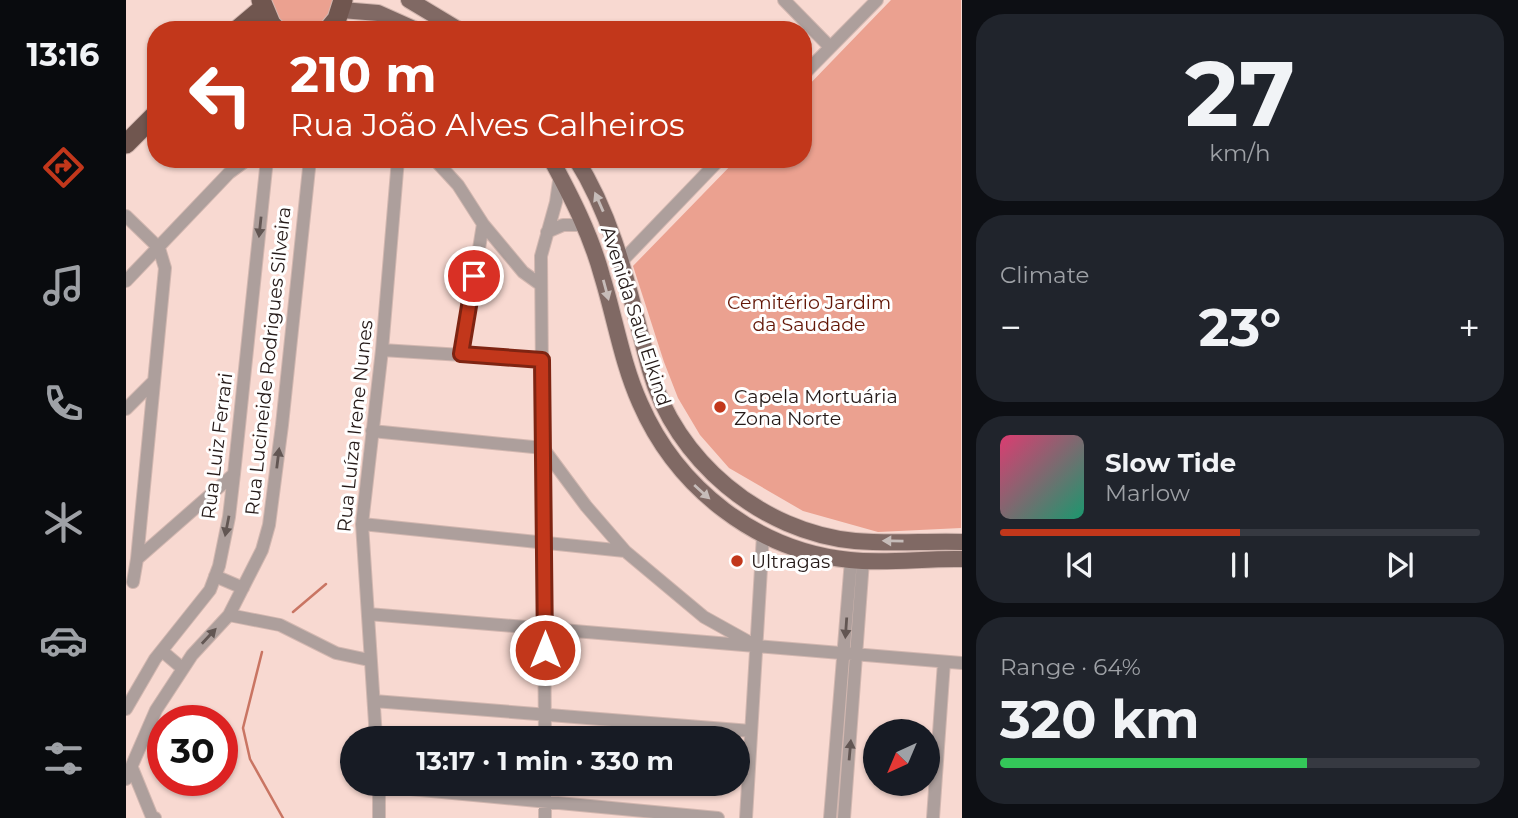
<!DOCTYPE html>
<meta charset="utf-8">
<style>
:root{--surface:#171b24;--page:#20242c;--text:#f1f3f6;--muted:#9ea1a6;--line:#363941;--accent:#c2371b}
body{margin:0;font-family:Montserrat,sans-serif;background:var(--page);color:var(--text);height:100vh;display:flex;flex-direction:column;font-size:26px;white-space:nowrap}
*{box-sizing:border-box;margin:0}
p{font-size:23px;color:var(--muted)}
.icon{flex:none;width:38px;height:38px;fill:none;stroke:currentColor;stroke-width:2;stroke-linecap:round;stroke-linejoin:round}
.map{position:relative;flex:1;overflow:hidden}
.details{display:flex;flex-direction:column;gap:14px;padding:14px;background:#0d0f14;width:556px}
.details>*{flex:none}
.guide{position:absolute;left:21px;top:21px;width:665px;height:147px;border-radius:28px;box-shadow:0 2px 5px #0004;background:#c2371b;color:#fff;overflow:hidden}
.needle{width:46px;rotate:224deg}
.fabs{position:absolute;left:737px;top:719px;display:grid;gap:14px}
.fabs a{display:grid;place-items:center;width:77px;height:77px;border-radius:50%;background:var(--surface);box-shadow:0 2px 5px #0004;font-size:35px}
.speed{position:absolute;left:21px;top:705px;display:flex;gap:14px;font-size:35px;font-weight:700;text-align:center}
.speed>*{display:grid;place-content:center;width:91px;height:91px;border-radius:50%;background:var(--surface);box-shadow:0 2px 5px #0004;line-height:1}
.speed .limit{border:10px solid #d22;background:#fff;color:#111}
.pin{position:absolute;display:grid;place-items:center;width:60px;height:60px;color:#fff;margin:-30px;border:4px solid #fff;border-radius:50%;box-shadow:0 2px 7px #0007}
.me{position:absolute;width:77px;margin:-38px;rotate:0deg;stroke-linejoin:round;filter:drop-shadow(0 0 5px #0008)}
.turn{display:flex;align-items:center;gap:24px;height:147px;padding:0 28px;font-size:32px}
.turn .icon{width:91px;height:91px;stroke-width:2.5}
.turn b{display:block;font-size:49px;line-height:60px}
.big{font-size:52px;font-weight:700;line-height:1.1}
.details .widget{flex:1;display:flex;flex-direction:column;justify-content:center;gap:10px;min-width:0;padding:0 24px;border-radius:28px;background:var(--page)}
.details .dial{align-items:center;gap:0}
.dial b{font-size:91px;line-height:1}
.song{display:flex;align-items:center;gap:21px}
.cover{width:84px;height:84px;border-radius:10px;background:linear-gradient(135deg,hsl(340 70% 55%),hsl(160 70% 35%))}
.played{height:7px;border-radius:4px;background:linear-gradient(90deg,var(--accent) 50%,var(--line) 50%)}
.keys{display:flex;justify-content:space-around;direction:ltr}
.heat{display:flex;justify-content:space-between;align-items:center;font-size:38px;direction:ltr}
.charge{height:10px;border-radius:5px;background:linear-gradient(90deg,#34c759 64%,var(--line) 0)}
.trip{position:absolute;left:214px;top:726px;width:410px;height:70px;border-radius:35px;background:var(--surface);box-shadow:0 2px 5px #0004;font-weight:700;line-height:70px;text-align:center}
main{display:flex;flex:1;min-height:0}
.tabs{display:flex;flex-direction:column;width:126px;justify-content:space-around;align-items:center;background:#090b0e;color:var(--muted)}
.tabs .icon{width:49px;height:49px}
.tabs .selected{color:var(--accent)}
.tabs b{font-size:32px;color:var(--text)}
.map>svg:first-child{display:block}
.green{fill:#eba190}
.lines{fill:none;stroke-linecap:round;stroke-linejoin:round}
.stream{stroke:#c97563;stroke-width:2.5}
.minor-casing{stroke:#d2b7b0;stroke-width:14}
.major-casing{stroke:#d2b7b0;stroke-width:18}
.highway-casing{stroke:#d2b7b0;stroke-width:21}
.minor{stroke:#ad9f9c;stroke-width:12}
.major{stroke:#806964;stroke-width:16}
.highway{stroke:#70564f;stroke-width:19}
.oneway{fill:#c6bcb9}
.oneway2{fill:#625653}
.route-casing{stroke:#7e2412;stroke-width:18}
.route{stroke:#c2371b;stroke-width:12}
.poi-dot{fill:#c2371b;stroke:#fff;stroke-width:2.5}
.labels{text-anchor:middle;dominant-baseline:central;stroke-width:6;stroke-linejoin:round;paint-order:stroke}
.park-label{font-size:19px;fill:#631707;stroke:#fff}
.street-label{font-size:19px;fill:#251a18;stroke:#fff}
.poi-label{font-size:19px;fill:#251a18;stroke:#fff;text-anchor:start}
</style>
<main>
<nav class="tabs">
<b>13:16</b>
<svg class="icon selected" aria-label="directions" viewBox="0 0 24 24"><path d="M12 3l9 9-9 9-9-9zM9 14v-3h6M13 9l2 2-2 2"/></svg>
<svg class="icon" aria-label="music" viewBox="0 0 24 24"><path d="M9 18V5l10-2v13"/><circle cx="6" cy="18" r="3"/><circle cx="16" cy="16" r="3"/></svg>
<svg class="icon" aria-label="phone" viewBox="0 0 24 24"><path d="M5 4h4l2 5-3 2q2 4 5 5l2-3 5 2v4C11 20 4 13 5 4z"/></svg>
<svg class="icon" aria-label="climate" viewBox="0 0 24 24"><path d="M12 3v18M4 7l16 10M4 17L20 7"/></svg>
<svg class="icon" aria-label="car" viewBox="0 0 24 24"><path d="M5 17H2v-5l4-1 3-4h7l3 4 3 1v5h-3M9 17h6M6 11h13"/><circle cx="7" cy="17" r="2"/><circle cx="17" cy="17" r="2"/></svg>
<svg class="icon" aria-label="filters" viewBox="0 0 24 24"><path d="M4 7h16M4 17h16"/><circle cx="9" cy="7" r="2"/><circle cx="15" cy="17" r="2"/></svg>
</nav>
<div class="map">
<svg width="836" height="818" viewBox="0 0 836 818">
<rect width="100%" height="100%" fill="#f8d9d1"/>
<path class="green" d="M141,0H211L195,28L191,30C156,30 156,33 141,0Z
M765,0H835V528L752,532L677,511L603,468L574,435L552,398L538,362L507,266L611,159H677V91Z"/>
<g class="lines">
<path class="stream" d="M167,612L200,584
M136,652L117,728L124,759L157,818"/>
<defs>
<path id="minor" d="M658,0L704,47
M677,75L751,0
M308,159L332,185L357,224L397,272L415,285
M0,216L33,248L39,268L11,559L7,582
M421,232L437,225H457
M496,261L594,159
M0,281L103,173L122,159
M256,350L416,360
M336,354L357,224
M0,409L28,381
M246,431L417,448L460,506L499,551L578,617L623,642
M236,524L499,551
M11,559L108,474
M89,576L117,588
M242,614L836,663
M103,615L154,625L210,653L243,660
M36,651L56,668
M248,701L625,731
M0,709L29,659L84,590L93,566L103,517L108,474L141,159
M250,738L236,524L256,350L272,159
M419,738L415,256L430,202L434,174
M6,768L26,817L29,818
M0,779L30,710L66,655L103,615L136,550L143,525L156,425L184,159
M253,784V818
M419,784V818
M253,786L592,818
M620,818L637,535
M704,818L725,560
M718,818L737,561
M807,818L818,662"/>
<path id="major" d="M283,0L333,30
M216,10L252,13L290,30
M425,159C445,196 465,235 476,276C489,318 496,363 514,403C551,488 631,551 724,560C761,564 799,558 836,559
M450,159C491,224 504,297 524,370C549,460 635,532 729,541C764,544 800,541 836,542"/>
<path id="highway" d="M135,0L145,24L151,30
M111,30L137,8
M202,30L211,19L217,0
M0,144L30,114"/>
</defs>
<use href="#minor" class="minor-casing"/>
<use href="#major" class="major-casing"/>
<use href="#highway" class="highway-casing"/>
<use href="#minor" class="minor"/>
<use href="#major" class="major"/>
<use href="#highway" class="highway"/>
</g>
<defs><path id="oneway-solid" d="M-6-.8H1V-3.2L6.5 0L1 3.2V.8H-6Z" transform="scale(1.75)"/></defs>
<g class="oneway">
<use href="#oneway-solid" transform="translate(473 202) rotate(-114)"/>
<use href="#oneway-solid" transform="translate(480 290) rotate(75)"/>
<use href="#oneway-solid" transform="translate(576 492) rotate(42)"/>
<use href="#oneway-solid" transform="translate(767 541) rotate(-179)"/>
</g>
<g class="oneway2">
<use href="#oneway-solid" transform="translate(134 227) rotate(96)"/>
<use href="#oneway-solid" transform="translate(152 458) rotate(-83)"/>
<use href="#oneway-solid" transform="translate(101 526) rotate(101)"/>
<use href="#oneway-solid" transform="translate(720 628) rotate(94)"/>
<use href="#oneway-solid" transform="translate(83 636) rotate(-47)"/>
<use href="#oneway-solid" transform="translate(724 750) rotate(-85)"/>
</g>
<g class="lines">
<defs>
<path id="route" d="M348,276L335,354L416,360L419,650"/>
</defs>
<use href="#route" class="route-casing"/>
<use href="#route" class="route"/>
</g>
<g class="poi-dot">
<circle cx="594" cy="407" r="7"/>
<circle cx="611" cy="561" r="7"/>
</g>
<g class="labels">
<g class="park-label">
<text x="683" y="302">Cemitério Jardim<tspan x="683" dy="22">da Saudade</tspan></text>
</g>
<g class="street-label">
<text transform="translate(510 316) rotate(72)">Avenida Saul Elkind</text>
<text transform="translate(142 361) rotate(-84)">Rua Lucineide Rodrigues Silveira</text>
<text transform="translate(229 426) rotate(-84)">Rua Luíza Irene Nunes</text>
<text transform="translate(91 446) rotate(-83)">Rua Luiz Ferrari</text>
</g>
<g class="poi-label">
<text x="608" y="396">Capela Mortuária<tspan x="608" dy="22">Zona Norte</tspan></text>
<text x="625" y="561">Ultragas</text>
</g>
</g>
</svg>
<div class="fabs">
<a><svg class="needle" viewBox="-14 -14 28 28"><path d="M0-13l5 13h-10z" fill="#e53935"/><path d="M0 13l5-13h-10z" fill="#9ea1a6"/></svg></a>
</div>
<div class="speed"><div class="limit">30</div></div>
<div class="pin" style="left:348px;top:276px;background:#d93025"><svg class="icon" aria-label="arrive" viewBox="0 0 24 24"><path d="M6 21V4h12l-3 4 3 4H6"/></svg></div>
<svg class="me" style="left:419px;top:650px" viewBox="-20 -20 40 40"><circle r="17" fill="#c2371b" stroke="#fff" stroke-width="3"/><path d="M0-11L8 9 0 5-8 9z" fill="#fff"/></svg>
<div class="trip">13:17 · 1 min · 330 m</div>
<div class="guide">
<div class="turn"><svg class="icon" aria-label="left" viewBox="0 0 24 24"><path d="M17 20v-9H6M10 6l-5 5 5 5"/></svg><div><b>210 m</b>Rua João Alves Calheiros</div></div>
</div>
</div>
<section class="details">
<div class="widget dial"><b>27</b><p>km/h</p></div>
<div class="widget"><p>Climate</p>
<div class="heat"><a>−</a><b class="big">23°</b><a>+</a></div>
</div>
<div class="widget">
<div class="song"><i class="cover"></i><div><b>Slow Tide</b><p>Marlow</p></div></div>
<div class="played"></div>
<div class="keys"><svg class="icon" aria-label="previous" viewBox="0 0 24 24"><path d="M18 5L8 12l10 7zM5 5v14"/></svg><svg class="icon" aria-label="pause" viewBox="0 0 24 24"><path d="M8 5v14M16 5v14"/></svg><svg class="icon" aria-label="next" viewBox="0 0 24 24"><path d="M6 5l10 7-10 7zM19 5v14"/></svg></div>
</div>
<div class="widget"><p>Range · 64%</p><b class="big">320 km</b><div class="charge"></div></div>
</section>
</main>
